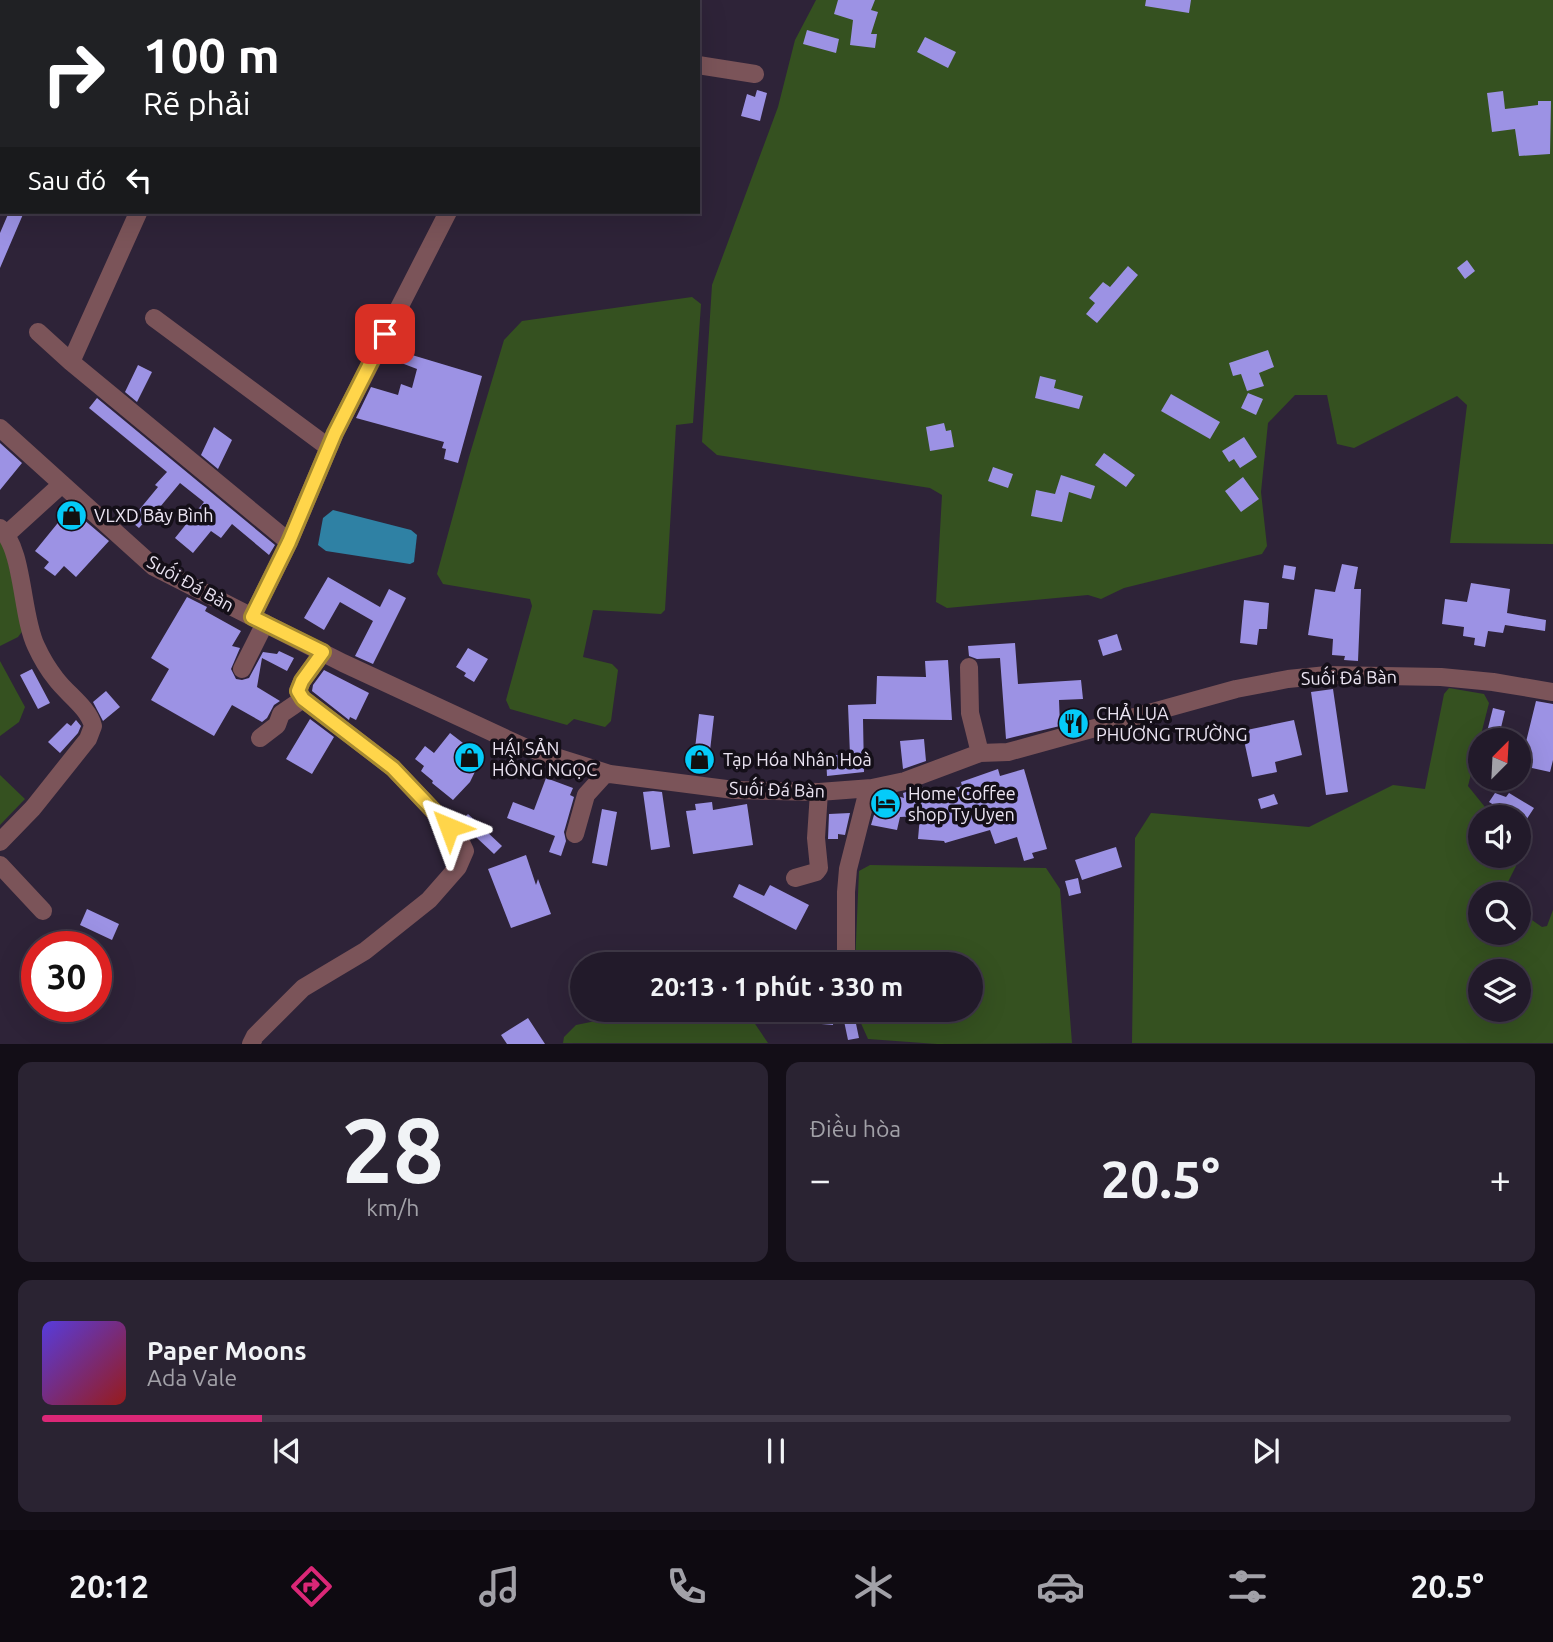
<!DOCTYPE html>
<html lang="vi">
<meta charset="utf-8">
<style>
:root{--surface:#221a2a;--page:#2a2332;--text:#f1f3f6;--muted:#a2a1a8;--line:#3f3847;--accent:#db2777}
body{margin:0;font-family:Ubuntu,sans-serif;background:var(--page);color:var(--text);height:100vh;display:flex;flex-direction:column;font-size:26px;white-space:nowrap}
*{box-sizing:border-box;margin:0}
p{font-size:23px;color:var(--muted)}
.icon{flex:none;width:38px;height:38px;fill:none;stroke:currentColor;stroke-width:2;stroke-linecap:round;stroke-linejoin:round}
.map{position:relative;height:1044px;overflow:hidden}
.sheet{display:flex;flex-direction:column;gap:18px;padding:18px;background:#130e17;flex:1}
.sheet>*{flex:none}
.top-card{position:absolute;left:0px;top:0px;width:700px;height:214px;box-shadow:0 7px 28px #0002,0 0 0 2px var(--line);background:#202124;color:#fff;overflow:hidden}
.needle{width:46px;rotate:24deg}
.controls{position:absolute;left:1468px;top:728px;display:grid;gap:14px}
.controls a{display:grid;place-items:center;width:63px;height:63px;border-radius:50%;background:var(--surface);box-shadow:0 7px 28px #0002,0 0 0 2px var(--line);font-size:35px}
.speed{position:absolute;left:21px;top:931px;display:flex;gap:14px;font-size:35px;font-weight:700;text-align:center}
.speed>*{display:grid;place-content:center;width:91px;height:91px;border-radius:50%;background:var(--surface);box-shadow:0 7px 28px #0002,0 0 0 2px var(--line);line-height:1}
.speed .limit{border:10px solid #d22;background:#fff;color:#111}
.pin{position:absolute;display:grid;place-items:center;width:60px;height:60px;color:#fff;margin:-30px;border-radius:14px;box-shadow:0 4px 10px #0006}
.me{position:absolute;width:77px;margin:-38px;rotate:316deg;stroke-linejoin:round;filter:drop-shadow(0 0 5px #0008)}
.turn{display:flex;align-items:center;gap:24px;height:147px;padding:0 28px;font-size:32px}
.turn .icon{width:91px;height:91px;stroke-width:2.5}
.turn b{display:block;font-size:49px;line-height:60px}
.then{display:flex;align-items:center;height:66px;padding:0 28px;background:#0003;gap:14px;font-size:26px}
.big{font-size:52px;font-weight:600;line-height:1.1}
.sheet .widget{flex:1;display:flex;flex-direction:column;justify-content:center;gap:10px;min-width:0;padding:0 24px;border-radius:14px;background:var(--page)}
.sheet .dial{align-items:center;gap:0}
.dial b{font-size:91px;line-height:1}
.song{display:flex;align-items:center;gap:21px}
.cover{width:84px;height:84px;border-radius:10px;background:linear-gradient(135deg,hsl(250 70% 55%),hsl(0 70% 35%))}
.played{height:7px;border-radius:4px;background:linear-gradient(90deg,var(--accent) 15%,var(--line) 15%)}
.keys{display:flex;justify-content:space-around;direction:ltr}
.heat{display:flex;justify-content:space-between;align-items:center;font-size:38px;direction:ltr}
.sheet .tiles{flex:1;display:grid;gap:18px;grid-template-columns:1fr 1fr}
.widget:last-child{grid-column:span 2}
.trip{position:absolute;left:570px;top:952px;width:413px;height:70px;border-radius:35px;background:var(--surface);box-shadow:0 7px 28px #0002,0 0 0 2px var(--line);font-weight:600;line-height:70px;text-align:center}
.menu{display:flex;height:112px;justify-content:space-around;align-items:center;background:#0e0a11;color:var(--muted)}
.menu .icon{width:49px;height:49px}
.menu .selected{color:var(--accent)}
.menu b{font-size:32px;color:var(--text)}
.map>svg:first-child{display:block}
.green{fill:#355120;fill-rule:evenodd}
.water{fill:#2f81a4}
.building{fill:#9c92e4}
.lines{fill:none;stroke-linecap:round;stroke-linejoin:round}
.minor{stroke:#7b5459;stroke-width:18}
.route-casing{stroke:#a68a30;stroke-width:18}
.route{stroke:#ffd54a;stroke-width:12}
.labels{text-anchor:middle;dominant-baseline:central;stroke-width:7;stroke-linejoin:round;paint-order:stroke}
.poi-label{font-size:18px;fill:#ebe4f2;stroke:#140f18;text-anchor:start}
.street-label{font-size:18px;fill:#ebe4f2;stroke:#140f18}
</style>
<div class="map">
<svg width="1553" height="1044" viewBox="0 0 1553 1044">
<rect width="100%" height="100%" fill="#2e2338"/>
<path class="green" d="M816,0H1553V544L1450,543L1467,405L1457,396L1354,448L1337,444L1327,395H1295L1268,423L1261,492L1267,546L1262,554L1124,588L1101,599L1088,595L947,608L936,602L942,495L930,488L717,455L702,442L712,285L778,107L795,40Z
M692,297L701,304L693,423L676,425L665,610L661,614L593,610L583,657L612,664L618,670L611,721L605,727L574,719L567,725L510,709L506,700L532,606L530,599L443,584L437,574L469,457L504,340L522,321Z
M0,542L4,545L24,629L18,637L0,646Z
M0,661L25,707L19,722L0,736Z
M1449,688L1484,694L1489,703L1468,786L1493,817H1480V856H1518L1517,864L1502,894H1480V933H1519V911L1542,927L1547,926L1553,910V1043H1132L1135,838L1151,813L1309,827L1393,785L1425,789L1444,694ZM1519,971V1010H1480V971Z
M0,775L25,799L0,825Z
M870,865L1046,868L1060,889L1072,1043L937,1044L868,1039L855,1010H971V964H855L859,871Z
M650,1010H730L751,1018L768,1043H563L564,1037L576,1025Z"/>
<path class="water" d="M333,510L411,530L417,535L414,562L410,564L326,551L318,545L323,518Z"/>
<path class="building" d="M838,0H875L871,10L878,12L871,34H877L875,48L850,45L853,20L834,14Z
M1146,0H1191L1189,13L1145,6Z
M807,30L839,39L836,53L803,44Z
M925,37L956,52L948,68L917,52Z
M757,90L767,93L760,121L741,116L747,94L755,97Z
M1503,91L1505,109L1538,105V101H1551L1550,154L1519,156L1515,129L1492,132L1487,93Z
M9,212H24L0,268V233Z
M1467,260L1475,271L1465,279L1457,268Z
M1128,266L1138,275L1097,323L1086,314L1095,303L1089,298L1103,282L1110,287Z
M396,346L413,353L412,355L482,376L458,463L444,459L446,449L442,448L444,442L356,418L371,387L398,395L401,384L412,388L417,369L391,359Z
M1268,350L1274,367L1259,373L1264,386L1247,391L1241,374L1233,376L1229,363Z
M138,365L152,372L137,402L125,392Z
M1040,376L1056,380L1054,388L1083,396L1079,409L1035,398Z
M1248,393L1263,399L1256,415L1241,408Z
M1171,394L1220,422L1210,439L1161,411Z
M97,398L275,545L269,555L232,524L221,538L211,531L193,553L175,538L204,502L180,483L150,519L148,518L139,528L128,519L136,508L139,510L158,487L155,485L167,472L89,408Z
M944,423L946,431L951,430L954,447L930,451L926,427Z
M214,427L232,440L218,469L201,455Z
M1244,437L1257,457L1240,468L1234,459L1229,462L1222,451Z
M0,443L22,463L0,490Z
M1104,453L1135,475L1126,487L1095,465Z
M993,467L1013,474L1008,488L988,481Z
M1061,475L1095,486L1091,499L1069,492L1062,522L1031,516L1036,490L1055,494Z
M1243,477L1259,499L1241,512L1225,491Z
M70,508L109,541L76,577L64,566L55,576L44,568L49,562L35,551Z
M1342,564L1358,567L1354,589H1361L1358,661L1344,660L1345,656L1332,655L1333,639L1308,635L1315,589L1335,592Z
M1284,565L1296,567L1294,580L1282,578Z
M328,577L380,607L389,589L406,598L373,664L355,656L373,621L340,602L324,630L304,618Z
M1471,583L1510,589L1507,613L1546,620L1545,631L1505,625L1503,633L1488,631L1485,647L1474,645L1475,638L1463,636L1464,627L1442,624L1445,599L1467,602Z
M187,597L207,607L205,611L241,631L232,646L240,648L231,669L236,679L242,680L249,678L263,652L277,654L279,651L294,658L287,671L262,658L257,687L280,701L274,705L267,718L262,722L232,705L214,736L151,700L169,669L151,658Z
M1244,600L1269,603L1267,629H1259L1257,645L1240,643Z
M1117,634L1122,650L1103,656L1098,640Z
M1015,643L1018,684L1081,680L1083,699L1059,700L1060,726L1006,739L1000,658L977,659L969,656L968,646Z
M468,648L488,659L474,682L464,676L466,673L456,667Z
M948,660L952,720L863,719L864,772L827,776L826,755H850L848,705L876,704L877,676L926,677L925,661Z
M32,669L50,703L38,709L20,675Z
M324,670L369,693L356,720L350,717L349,720L312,691L313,685Z
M1333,689L1348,792L1326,795L1311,692Z
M106,691L120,707L103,721L93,702Z
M1536,701L1553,704V760L1550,772L1519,765V749L1524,750Z
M1493,708L1505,711L1498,740H1485Z
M699,714L714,716L708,768L693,766Z
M310,719L334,737L312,774L286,759Z
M76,720L81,726L78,733L60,753L48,742L67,723L71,726Z
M1294,720L1302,755L1275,762L1277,772L1252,777L1242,731Z
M450,733L463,743L484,753L470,782L453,800L432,783L433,781L421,771L424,766L415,759L425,746L434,753Z
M924,739L926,761L903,769L900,741Z
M998,769L1000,776L1024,769L1047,849L1032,853L1034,858L1024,861L1017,837L995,844L990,830L945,843L944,841L918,839L920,816L900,817L897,830L871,825L879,798L894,795L904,798L903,793L923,787V797L962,786L961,782Z
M546,778L573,788L570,795L574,797L564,832L566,841L561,856L549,852L555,836L507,818L513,802L534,810Z
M653,791L662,792L670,847L651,850L643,792Z
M1495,793L1506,797L1509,793L1534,808L1519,831V817H1500L1504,811L1489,802Z
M1274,794L1278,804L1261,809L1258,799Z
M712,802L713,810L747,804L753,845L693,854L686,811L696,810L695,804Z
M602,809L617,812L607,866L592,863Z
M850,813L845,835L838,834V839H828L829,814Z
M468,814L502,846L494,854L460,822Z
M1116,847L1122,867L1082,880L1075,860Z
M526,855L536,885L538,879L551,914L511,928L488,869Z
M1078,878L1081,893L1069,896L1065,881Z
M739,884L764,896L770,885L809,905L796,930L733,897Z
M87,909L119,924L112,940L80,925Z
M799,1010L834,1011L833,1025L798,1022Z
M528,1018L545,1044H507L501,1035Z
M855,1019L859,1038L848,1040L844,1021Z"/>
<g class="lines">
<path class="minor" d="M566,2L567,0
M698,65L755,74
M154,318L328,447
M38,332L71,362L289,542
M71,362L138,213
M0,428L154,567L343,663L524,747L610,774L734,790L819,792L872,788L905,781L980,753L1008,752L1236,689L1288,679L1327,675L1441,677L1493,682L1553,692
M0,528C24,549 21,615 36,646C41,657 48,669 56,679C67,694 88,707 93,726L88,739L33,808L0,842
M7,534L62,484
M252,617L289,542L335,433L448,212
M969,667L970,713L980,753
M242,669L265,623
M260,738L277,725L281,714L303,699
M575,834L586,795L606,773
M0,865L43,911
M795,878L816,872L819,868L816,838L819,792
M846,964V892L848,869L866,798L872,788
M251,1044L255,1036L303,988L365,951L429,900L458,867L465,851L459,838L393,768L303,699L298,691L302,681L323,652"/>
</g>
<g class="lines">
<defs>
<path id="route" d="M385,334L335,433L289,542L252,617L323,652L302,681L298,691L303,699L393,768L449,827"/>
</defs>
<use href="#route" class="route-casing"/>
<use href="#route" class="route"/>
</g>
<defs>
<symbol id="shop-disc" viewBox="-11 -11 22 22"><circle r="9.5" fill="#05cbf9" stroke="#140f18"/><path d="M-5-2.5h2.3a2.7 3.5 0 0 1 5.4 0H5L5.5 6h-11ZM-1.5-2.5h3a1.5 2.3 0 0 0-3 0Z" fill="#111"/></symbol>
<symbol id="restaurant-disc" viewBox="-11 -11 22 22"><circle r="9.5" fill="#05cbf9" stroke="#140f18"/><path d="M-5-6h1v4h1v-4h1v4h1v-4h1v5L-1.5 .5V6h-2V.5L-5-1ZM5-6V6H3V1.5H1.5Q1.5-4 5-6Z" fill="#111"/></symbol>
<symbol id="hotel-disc" viewBox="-11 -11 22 22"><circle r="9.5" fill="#05cbf9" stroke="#140f18"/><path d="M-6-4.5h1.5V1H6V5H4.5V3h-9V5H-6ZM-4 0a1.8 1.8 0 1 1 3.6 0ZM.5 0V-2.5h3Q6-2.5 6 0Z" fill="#111"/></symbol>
</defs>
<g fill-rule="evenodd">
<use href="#shop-disc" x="54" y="498" width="35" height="35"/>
<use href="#restaurant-disc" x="1056" y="706" width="35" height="35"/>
<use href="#shop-disc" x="452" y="740" width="35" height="35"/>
<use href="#shop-disc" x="682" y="742" width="35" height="35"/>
<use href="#hotel-disc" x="868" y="786" width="35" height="35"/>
</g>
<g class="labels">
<g class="poi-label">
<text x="94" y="515">VLXD Bảy Bình</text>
<text x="1096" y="713">CHẢ LỤA<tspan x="1096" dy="21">PHƯƠNG TRƯỜNG</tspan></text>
<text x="492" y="748">HÁI SẢN<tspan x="492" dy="21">HỒNG NGỌC</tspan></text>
<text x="723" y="759">Tạp Hóa Nhân Hoà</text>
<text x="908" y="793">Home Coffee<tspan x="908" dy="21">shop Ty Uyen</tspan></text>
</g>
<g class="street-label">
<text transform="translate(191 583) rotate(29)">Suối Đá Bàn</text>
<text transform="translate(1349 677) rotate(-1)">Suối Đá Bàn</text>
<text transform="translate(777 789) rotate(2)">Suối Đá Bàn</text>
</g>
</g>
</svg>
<div class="controls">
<a><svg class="needle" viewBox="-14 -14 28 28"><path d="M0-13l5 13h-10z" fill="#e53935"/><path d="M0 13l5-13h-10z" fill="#a2a1a8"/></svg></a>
<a><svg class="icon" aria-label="sound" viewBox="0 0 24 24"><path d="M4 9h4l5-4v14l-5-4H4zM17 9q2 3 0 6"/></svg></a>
<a><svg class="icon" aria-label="search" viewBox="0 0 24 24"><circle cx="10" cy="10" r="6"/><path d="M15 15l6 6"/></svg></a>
<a><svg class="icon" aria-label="layers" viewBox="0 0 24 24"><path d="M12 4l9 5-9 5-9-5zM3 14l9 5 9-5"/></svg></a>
</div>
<div class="speed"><div class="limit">30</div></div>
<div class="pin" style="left:385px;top:334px;background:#d93025"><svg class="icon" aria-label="arrive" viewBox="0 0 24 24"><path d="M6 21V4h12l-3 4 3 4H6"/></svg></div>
<svg class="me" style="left:449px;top:827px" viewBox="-20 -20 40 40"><path d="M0-17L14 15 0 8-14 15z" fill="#ffd54a" stroke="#fff" stroke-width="4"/></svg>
<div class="trip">20:13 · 1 phút · 330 m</div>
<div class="top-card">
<div class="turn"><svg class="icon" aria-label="right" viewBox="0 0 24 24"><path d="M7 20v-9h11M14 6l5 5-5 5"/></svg><div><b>100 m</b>Rẽ phải</div></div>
<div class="then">Sau đó<svg class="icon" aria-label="left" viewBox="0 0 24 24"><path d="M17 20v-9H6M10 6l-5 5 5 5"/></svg></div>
</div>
</div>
<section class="sheet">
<div class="tiles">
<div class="widget dial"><b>28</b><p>km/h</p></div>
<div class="widget"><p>Điều hòa</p>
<div class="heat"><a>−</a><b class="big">20.5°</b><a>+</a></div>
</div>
<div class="widget">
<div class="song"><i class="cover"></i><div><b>Paper Moons</b><p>Ada Vale</p></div></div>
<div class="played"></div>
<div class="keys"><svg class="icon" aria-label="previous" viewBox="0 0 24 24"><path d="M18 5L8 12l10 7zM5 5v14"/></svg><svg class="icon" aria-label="pause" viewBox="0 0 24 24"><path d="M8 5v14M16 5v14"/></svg><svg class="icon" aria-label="next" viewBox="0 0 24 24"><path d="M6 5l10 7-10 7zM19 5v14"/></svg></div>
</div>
</div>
</section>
<nav class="menu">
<b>20:12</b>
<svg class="icon selected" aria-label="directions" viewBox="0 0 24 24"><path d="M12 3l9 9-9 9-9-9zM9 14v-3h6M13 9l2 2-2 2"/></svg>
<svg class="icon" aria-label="music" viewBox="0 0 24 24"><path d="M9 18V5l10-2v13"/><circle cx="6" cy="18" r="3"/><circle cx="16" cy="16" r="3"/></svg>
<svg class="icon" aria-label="phone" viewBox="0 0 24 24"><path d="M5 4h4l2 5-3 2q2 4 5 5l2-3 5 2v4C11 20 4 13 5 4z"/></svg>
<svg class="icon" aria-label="climate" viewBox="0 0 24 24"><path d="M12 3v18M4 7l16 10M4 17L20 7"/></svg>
<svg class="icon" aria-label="car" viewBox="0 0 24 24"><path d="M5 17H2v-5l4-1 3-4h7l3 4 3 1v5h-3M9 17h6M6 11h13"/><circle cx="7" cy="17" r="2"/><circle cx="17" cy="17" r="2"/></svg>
<svg class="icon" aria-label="filters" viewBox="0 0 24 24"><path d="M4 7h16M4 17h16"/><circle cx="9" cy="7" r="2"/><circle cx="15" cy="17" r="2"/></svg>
<b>20.5°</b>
</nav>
